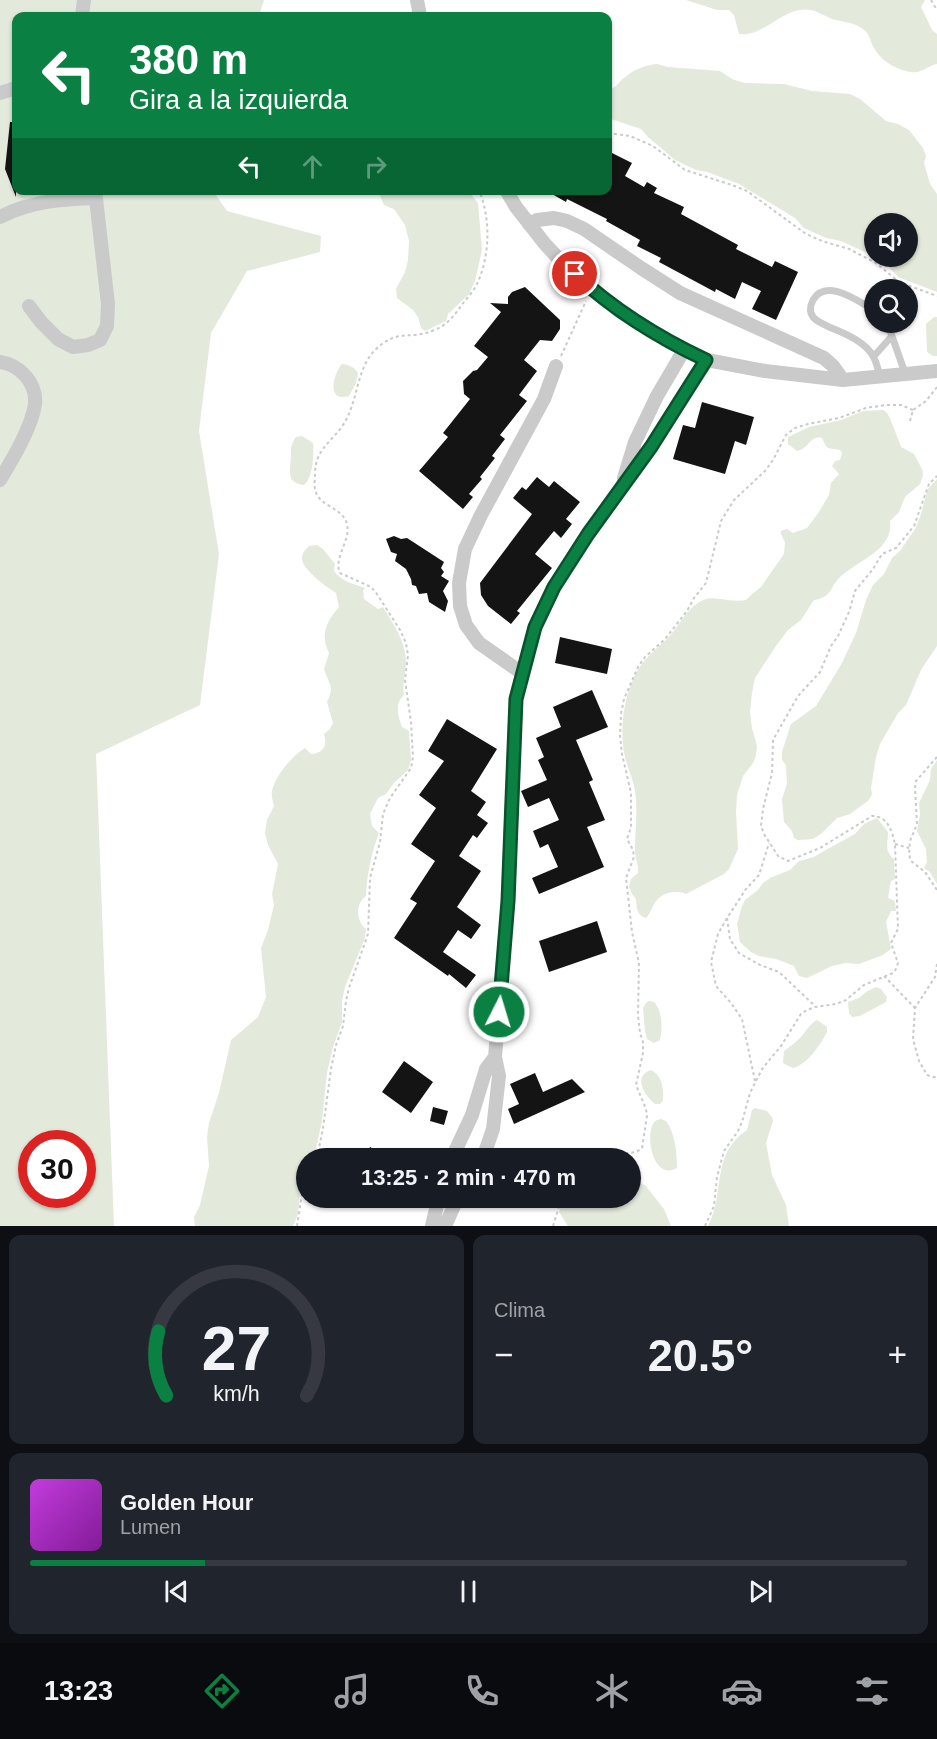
<!DOCTYPE html>
<html lang="es">
<meta charset="utf-8">
<style>
:root{--surface:#171b24;--page:#20242c;--text:#f1f3f6;--muted:#9ea1a6;--line:#363941;--accent:#0b8043}
body{margin:0;font-family:Helvetica,sans-serif;background:var(--page);color:var(--text);height:100vh;display:flex;flex-direction:column;font-size:22px;white-space:nowrap}
*{box-sizing:border-box;margin:0}
p{font-size:20px;color:var(--muted)}
.icon{flex:none;width:33px;height:33px;fill:none;stroke:currentColor;stroke-width:2;stroke-linecap:round;stroke-linejoin:round}
.map{position:relative;height:1226px;overflow:hidden}
.panel{display:flex;flex-direction:column;gap:9px;padding:9px;background:#0d0f14;flex:1}
.panel>*{flex:none}
.top-card{position:absolute;left:12px;top:12px;width:600px;height:183px;border-radius:12px;box-shadow:0 2px 4px #0004;background:#0b8043;color:#fff;overflow:hidden}
.fabs{position:absolute;left:864px;top:213px;display:grid;gap:12px}
.fabs a{display:grid;place-items:center;width:54px;height:54px;border-radius:50%;background:var(--surface);box-shadow:0 2px 4px #0004;font-size:30px}
.speed{position:absolute;left:18px;top:1130px;display:flex;gap:12px;font-size:30px;font-weight:700;text-align:center}
.speed>*{display:grid;place-content:center;width:78px;height:78px;border-radius:50%;background:var(--surface);box-shadow:0 2px 4px #0004;line-height:1}
.speed .limit{border:9px solid #d22;background:#fff;color:#111}
.pin{position:absolute;display:grid;place-items:center;width:51px;height:51px;color:#fff;margin:-26px;border:3px solid #fff;border-radius:50%;box-shadow:0 2px 6px #0007}
.me{position:absolute;width:66px;margin:-33px;rotate:5deg;stroke-linejoin:round;filter:drop-shadow(0 0 4px #0008)}
.turn{display:flex;align-items:center;gap:21px;height:126px;padding:0 18px;font-size:27px}
.turn .icon{width:78px;height:78px;stroke-width:2.5}
.turn b{display:block;font-size:42px;line-height:51px}
.lanes{display:flex;align-items:center;height:57px;padding:0 18px;background:#0003;justify-content:center;gap:30px;direction:ltr}
.lanes .off{opacity:.35}
.big{font-size:45px;font-weight:700;line-height:1.1}
.panel .card{flex:1;display:flex;flex-direction:column;justify-content:center;gap:9px;min-width:0;padding:0 21px;border-radius:12px;background:var(--page)}
.panel .dial{align-items:center;gap:0}
.dial svg{height:156px;overflow:visible;fill:none;stroke:var(--line);stroke-width:7;stroke-linecap:round;text-anchor:middle}
.dial text{fill:var(--text);stroke:none}
.song{display:flex;align-items:center;gap:18px}
.cover{width:72px;height:72px;border-radius:9px;background:linear-gradient(135deg,hsl(290 70% 55%),hsl(290 70% 35%))}
.played{height:6px;border-radius:3px;background:linear-gradient(90deg,var(--accent) 20%,var(--line) 20%)}
.keys{display:flex;justify-content:space-around;direction:ltr}
.heat{display:flex;justify-content:space-between;align-items:center;font-size:33px;direction:ltr}
.panel .tiles{flex:1;display:grid;gap:9px;grid-template-columns:1fr 1fr}
.card:last-child{grid-column:span 2}
.trip{position:absolute;left:296px;top:1148px;width:345px;height:60px;border-radius:30px;background:var(--surface);box-shadow:0 2px 4px #0004;font-weight:700;line-height:60px;text-align:center}
.tabs{display:flex;height:96px;justify-content:space-around;align-items:center;background:#090b0e;color:var(--muted)}
.tabs .icon{width:42px;height:42px}
.tabs .selected{color:var(--accent)}
.tabs b{font-size:27px;color:var(--text)}
.map>svg:first-child{display:block}
.green{fill:#e3e9db;fill-rule:evenodd}
.building{fill:#141414}
.lines{fill:none;stroke-linecap:round;stroke-linejoin:round}
.path{stroke:#cacaca;stroke-width:2;stroke-dasharray:3 3;stroke-linecap:butt}
.lane{stroke:#cacaca;stroke-width:7}
.street{stroke:#cacaca;stroke-width:14}
.route-casing{stroke:#07532c;stroke-width:15}
.route{stroke:#0b8043;stroke-width:10}
</style>
<div class="map">
<svg width="937" height="1226" viewBox="0 0 937 1226">
<rect width="100%" height="100%" fill="#fff"/>
<path class="green" d="M0,0H264L259,16H16V190L213,191L227,211L321,236L320,252L247,271L211,333L199,431L219,554L200,705L96,754L114,1226H0ZM32,1143H82V1194H32Z
M686,0H925L921,7L932,30L937,34V64C929,65 921,74 912,72C898,71 881,61 874,48C870,41 870,34 863,29C854,22 842,22 832,19C825,16 819,12 811,10C783,5 766,37 739,34L734,15L729,10H717Z
M657,64L668,67L720,71L732,79L744,83L784,84L812,91L850,94L860,99L886,121L898,124L909,130L923,148L926,156L924,163L930,184L937,194V292L898,277L886,264L867,253L841,241L826,238L804,228L795,218L739,184L707,172L696,170L675,160L648,137L641,129L608,118V90C619,86 616,84 624,78C633,70 645,65 657,64ZM874,224H908V256H874Z
M378,191H468L478,203L482,250L475,281L469,294L448,314L446,321L425,331L421,328L418,317L413,310L397,298L396,289L405,272L408,260L409,241L405,225L394,209L384,205Z
M934,317H937V356H933L927,352L926,324Z
M342,364C350,365 354,367 358,373L356,383L349,396C326,403 333,374 342,364Z
M883,410L887,413L890,418L901,447L914,454L922,469L923,475L920,484L905,497L899,512L890,521C894,551 855,561 838,579C829,590 831,597 814,600L801,620L788,630L776,646L755,678L752,693L750,712L752,728L757,746L756,756L753,763L743,776L737,795L736,812L738,849L729,869L724,874L686,894C677,890 664,892 657,900C652,905 651,913 646,918C636,915 637,908 636,899L632,894L629,886L631,879L638,873C639,865 635,859 635,851C635,832 638,810 635,791C633,778 626,765 624,752C619,723 626,682 645,660C652,652 660,645 668,638C680,625 688,605 706,599C716,596 732,603 746,600L752,594L761,587L784,554L785,542L781,534V531L787,529L793,533L807,528L819,512L829,495L831,483L839,474L832,466L835,461L840,460L842,453L840,450C826,447 828,451 822,438C810,435 809,449 797,451L788,444V437L809,427L841,420L863,411Z
M302,436L313,443C314,455 313,478 304,485C284,482 291,469 291,455C291,447 291,444 296,437Z
M937,479V646L921,670L906,705L898,713L880,744L876,757L871,788L872,794L869,800L850,814L837,818L822,833L813,839L798,840L794,838L792,831L784,822L782,799L787,784L786,765L782,760V752L791,724L816,706L842,663L856,633L866,600L873,585L884,574L892,558L900,551L915,529L920,517L928,489Z
M317,545L323,549L335,564L334,571C341,581 353,584 365,588L363,591L364,599L378,609L383,607C394,625 405,640 406,661C406,673 402,683 404,695C394,704 398,716 402,727L409,731L411,760L408,770L394,783L386,794L378,798L370,814L372,826L379,833C371,854 367,874 366,896C355,903 356,922 366,929L365,938L345,987L342,1001V1022L333,1047L327,1073L322,1121L314,1158H306V1177L300,1193L298,1214L293,1226H195L194,1217L200,1205L209,1166L207,1137L209,1123L219,1093L231,1040L258,1017L266,997L261,948L268,930L274,905L272,894L278,864L268,845L265,833L267,820L274,806C273,801 271,796 272,791C275,776 292,756 305,748L311,754C323,753 328,746 324,734L330,729L333,723L327,702C335,685 329,685 324,669L329,653C320,635 326,622 339,607L336,593C327,587 302,570 302,558C302,553 306,549 309,546Z
M937,760V884L930,872L924,868L927,862L926,849L917,831L920,814L919,803L930,780L931,769Z
M877,818L888,832C888,843 884,851 894,859L895,879L891,881L888,898L895,901L896,911H891L886,922L891,949L883,955L859,964L846,963L832,966L807,978L799,976L794,966L776,959L759,956L751,952L740,942L737,924L742,906L745,900L758,890L763,883L770,878L790,870L799,861L814,857L824,851L855,834L864,824Z
M876,987L881,989L887,997L886,1002L860,1016L852,1017L849,1013L848,1002L859,998L866,992Z
M649,1001L654,1002C662,1010 663,1028 660,1040L654,1043L647,1039L645,1031L643,1008L646,1003Z
M817,1020L827,1027V1032C821,1044 807,1065 793,1068L783,1063L784,1051C789,1047 795,1043 800,1038C806,1032 809,1024 817,1020Z
M651,1070C662,1075 664,1089 663,1100L660,1104H655C645,1096 632,1076 651,1070Z
M755,1108L767,1111L772,1117L773,1121L766,1143L772,1175L786,1205L789,1226H708C726,1192 710,1155 747,1130L752,1110Z
M661,1119L666,1121C675,1133 677,1152 677,1168C654,1181 645,1138 653,1124C655,1120 657,1120 661,1119Z
M630,1182L645,1185L664,1209L671,1226H568L559,1212L564,1197H630Z"/>
<path class="building" d="M10,122H16V197L5,169Z
M610,152L632,163L625,176L644,187L647,182L657,188L654,193L684,207L681,214L738,245L736,249L772,267L775,261L798,272L776,320L752,309L761,291L742,282L735,299L716,289L715,292L659,262L661,258L637,246L640,240L606,221L607,219L567,199L566,202L545,190H608V157Z
M525,287L560,320V329L552,341L540,340L524,360L537,371L519,395L527,401L500,435L505,439L492,456L495,458L480,477L482,479L469,494L473,497L463,509L419,471L448,437L443,433L470,399L464,394L463,381L473,371L477,370L488,357L474,346L501,312L490,303L508,304V297L512,292Z
M702,402L754,417L746,445L735,441L725,474L673,459L683,425L695,428Z
M537,477L549,487L554,481L580,502L566,519L572,524L561,538L554,531L535,554L552,568L517,611L520,613L511,624L488,606L481,595L480,583L532,514L513,498L522,487L526,490Z
M394,536L401,539L407,538L444,562L441,568L444,572L441,576L449,581L443,591L448,601L445,612L429,602L427,593L419,594L416,586L412,585L411,579L406,569L395,561L397,554L391,552L386,539Z
M560,637L612,649L607,674L555,663Z
M592,690L608,727L576,740L593,780L589,782L605,820L587,827L604,867L539,894L532,878L558,867L548,844L540,848L533,831L559,820L549,798L528,807L521,791L547,780L538,760L544,757L536,738L561,727L553,707Z
M447,719L497,749L471,791L486,802L477,815L488,823L477,838L473,835L459,856L481,871L457,907L481,925L471,939L458,930L443,952L476,975L466,988L449,974L448,976L394,938L417,903L410,899L435,861L411,844L436,808L419,795L444,761L428,751Z
M597,921L607,952L549,972L539,941Z
M404,1061L433,1082L411,1113L382,1092Z
M535,1073L543,1092L572,1079L585,1092L514,1124L508,1109L519,1104L510,1084Z
M433,1107L448,1111L444,1125L430,1121Z
M370,1147L390,1158H364Z"/>
<g class="lines">
<path class="path" d="M931,0L937,10
M608,133L630,136L653,146L685,170L732,185L747,191L806,234L822,241L849,249L876,263L899,282L937,296
M561,356L586,301
M910,421L913,410L926,401L937,387
M937,757L916,781L915,788L917,824L910,841L909,854L911,861L925,872L937,890
M895,844L909,848
M727,918L730,939L739,953L760,965L779,972L815,1006
M937,964L935,977L915,1008L913,1039L919,1061L927,1075L937,1078
M884,976L915,1008
M755,1081L742,1019L731,1003L716,986L711,962L718,934L727,918L746,889L759,875L769,843
M317,1158L323,1128L331,1069L336,1045L343,1026L346,1001L349,988L368,934L370,878L380,842L383,814L390,798L411,768L413,757L411,722L405,680L408,655L406,643L400,630L375,591L369,586L340,573C333,558 351,541 347,524C343,507 318,507 315,489C314,485 315,479 315,475C315,449 330,444 343,425C358,403 356,369 375,350C399,327 410,341 434,330C446,326 454,316 461,306C466,299 473,292 477,284C490,256 491,219 479,190
M596,1158C601,1156 606,1154 611,1153C623,1152 633,1156 642,1148L647,1116L646,1109L636,1085L643,1053V1042L640,1033L638,1015L639,963L632,932L626,878L634,857L633,850L627,839L631,827V793L622,754L620,736L621,714L624,699L638,667L645,657L665,639L687,611L694,598L706,583L721,521L734,500L765,471L773,460L786,435L795,428L808,424L839,418L866,408L886,405H901L913,410
M297,1226L302,1194L306,1186
M553,1226L562,1197
M705,1226L714,1206L717,1177L724,1151L738,1131L742,1122L750,1093L762,1069L781,1046L801,1014L807,1010L815,1007L836,1004L846,1000L864,985L893,973L896,969L898,963L891,943L898,929L895,844C892,831 888,816 872,816L820,848L788,861L778,856L764,834L761,826L763,809L772,773L773,740L798,696L820,672L831,646L838,636L849,612L855,591L873,569L882,554L896,548L914,526L929,484L937,476"/>
<path class="lane" d="M874,310C859,302 826,277 813,300C810,306 809,312 813,317C817,322 824,324 829,327C844,333 867,342 874,358C877,364 878,370 880,376
M887,322L905,373
M874,356L892,336"/>
<path class="street" d="M417,0L420,16
M82,16L84,0
M0,93L16,88
M506,190L516,207L545,244L559,259L592,289L622,313L684,350L707,360L765,371L843,380L937,371
M0,217C31,201 62,199 96,198
M529,224L537,220L554,218L567,221L584,229L641,268L680,293L824,358L833,366L843,380
M29,306L41,322L58,339L73,347L88,345L100,340L107,326L108,304L95,190
M0,362C20,365 37,383 35,404C32,427 12,460 0,480
M624,478L635,442L657,396L684,350
M522,673L479,643L466,625L460,606L459,583L465,549L481,515L544,399L556,366
M452,1158L472,1115L486,1069L495,1057
M483,1158L493,1129L499,1076L495,1057L508,901L516,699L535,627L554,587L588,534L651,447L707,360
M432,1226L439,1197
M445,1226L458,1197"/>
</g>
<g class="lines">
<defs>
<path id="route" d="M499,1012L508,901L516,699L535,627L554,587L588,534L651,447L706,360C659,338 614,310 575,274"/>
</defs>
<use href="#route" class="route-casing"/>
<use href="#route" class="route"/>
</g>
</svg>
<div class="fabs">
<a><svg class="icon" aria-label="sound" viewBox="0 0 24 24"><path d="M4 9h4l5-4v14l-5-4H4zM17 9q2 3 0 6"/></svg></a>
<a><svg class="icon" aria-label="search" viewBox="0 0 24 24"><circle cx="10" cy="10" r="6"/><path d="M15 15l6 6"/></svg></a>
</div>
<div class="speed"><div class="limit">30</div></div>
<div class="pin" style="left:575px;top:274px;background:#d93025"><svg class="icon" aria-label="arrive" viewBox="0 0 24 24"><path d="M6 21V4h12l-3 4 3 4H6"/></svg></div>
<svg class="me" style="left:499px;top:1012px" viewBox="-20 -20 40 40"><circle r="17" fill="#0b8043" stroke="#fff" stroke-width="3"/><path d="M0-11L8 9 0 5-8 9z" fill="#fff"/></svg>
<div class="trip">13:25 · 2 min · 470 m</div>
<div class="top-card">
<div class="turn"><svg class="icon" aria-label="left" viewBox="0 0 24 24"><path d="M17 20v-9H6M10 6l-5 5 5 5"/></svg><div><b>380 m</b>Gira a la izquierda</div></div>
<div class="lanes"><svg class="icon" aria-label="left" viewBox="0 0 24 24"><path d="M17 20v-9H6M10 6l-5 5 5 5"/></svg><svg class="icon off" aria-label="ahead" viewBox="0 0 24 24"><path d="M12 20V5M6 11l6-6 6 6"/></svg><svg class="icon off" aria-label="right" viewBox="0 0 24 24"><path d="M7 20v-9h11M14 6l5 5-5 5"/></svg></div>
</div>
</div>
<section class="panel">
<div class="tiles">
<div class="card dial"><svg viewBox="0 0 100 80">
<path d="M14 69A42 42 0 1 1 86 69"/>
<path d="M14 69A42 42 0 0 1 10 36" stroke="#0b8043"/>
<text x="50" y="56" font-size="32" font-weight="700">27</text>
<text x="50" y="72" font-size="11">km/h</text>
</svg></div>
<div class="card"><p>Clima</p>
<div class="heat"><a>−</a><b class="big">20.5°</b><a>+</a></div>
</div>
<div class="card">
<div class="song"><i class="cover"></i><div><b>Golden Hour</b><p>Lumen</p></div></div>
<div class="played"></div>
<div class="keys"><svg class="icon" aria-label="previous" viewBox="0 0 24 24"><path d="M18 5L8 12l10 7zM5 5v14"/></svg><svg class="icon" aria-label="pause" viewBox="0 0 24 24"><path d="M8 5v14M16 5v14"/></svg><svg class="icon" aria-label="next" viewBox="0 0 24 24"><path d="M6 5l10 7-10 7zM19 5v14"/></svg></div>
</div>
</div>
</section>
<nav class="tabs">
<b>13:23</b>
<svg class="icon selected" aria-label="directions" viewBox="0 0 24 24"><path d="M12 3l9 9-9 9-9-9zM9 14v-3h6M13 9l2 2-2 2"/></svg>
<svg class="icon" aria-label="music" viewBox="0 0 24 24"><path d="M9 18V5l10-2v13"/><circle cx="6" cy="18" r="3"/><circle cx="16" cy="16" r="3"/></svg>
<svg class="icon" aria-label="phone" viewBox="0 0 24 24"><path d="M5 4h4l2 5-3 2q2 4 5 5l2-3 5 2v4C11 20 4 13 5 4z"/></svg>
<svg class="icon" aria-label="climate" viewBox="0 0 24 24"><path d="M12 3v18M4 7l16 10M4 17L20 7"/></svg>
<svg class="icon" aria-label="car" viewBox="0 0 24 24"><path d="M5 17H2v-5l4-1 3-4h7l3 4 3 1v5h-3M9 17h6M6 11h13"/><circle cx="7" cy="17" r="2"/><circle cx="17" cy="17" r="2"/></svg>
<svg class="icon" aria-label="filters" viewBox="0 0 24 24"><path d="M4 7h16M4 17h16"/><circle cx="9" cy="7" r="2"/><circle cx="15" cy="17" r="2"/></svg>
</nav>
